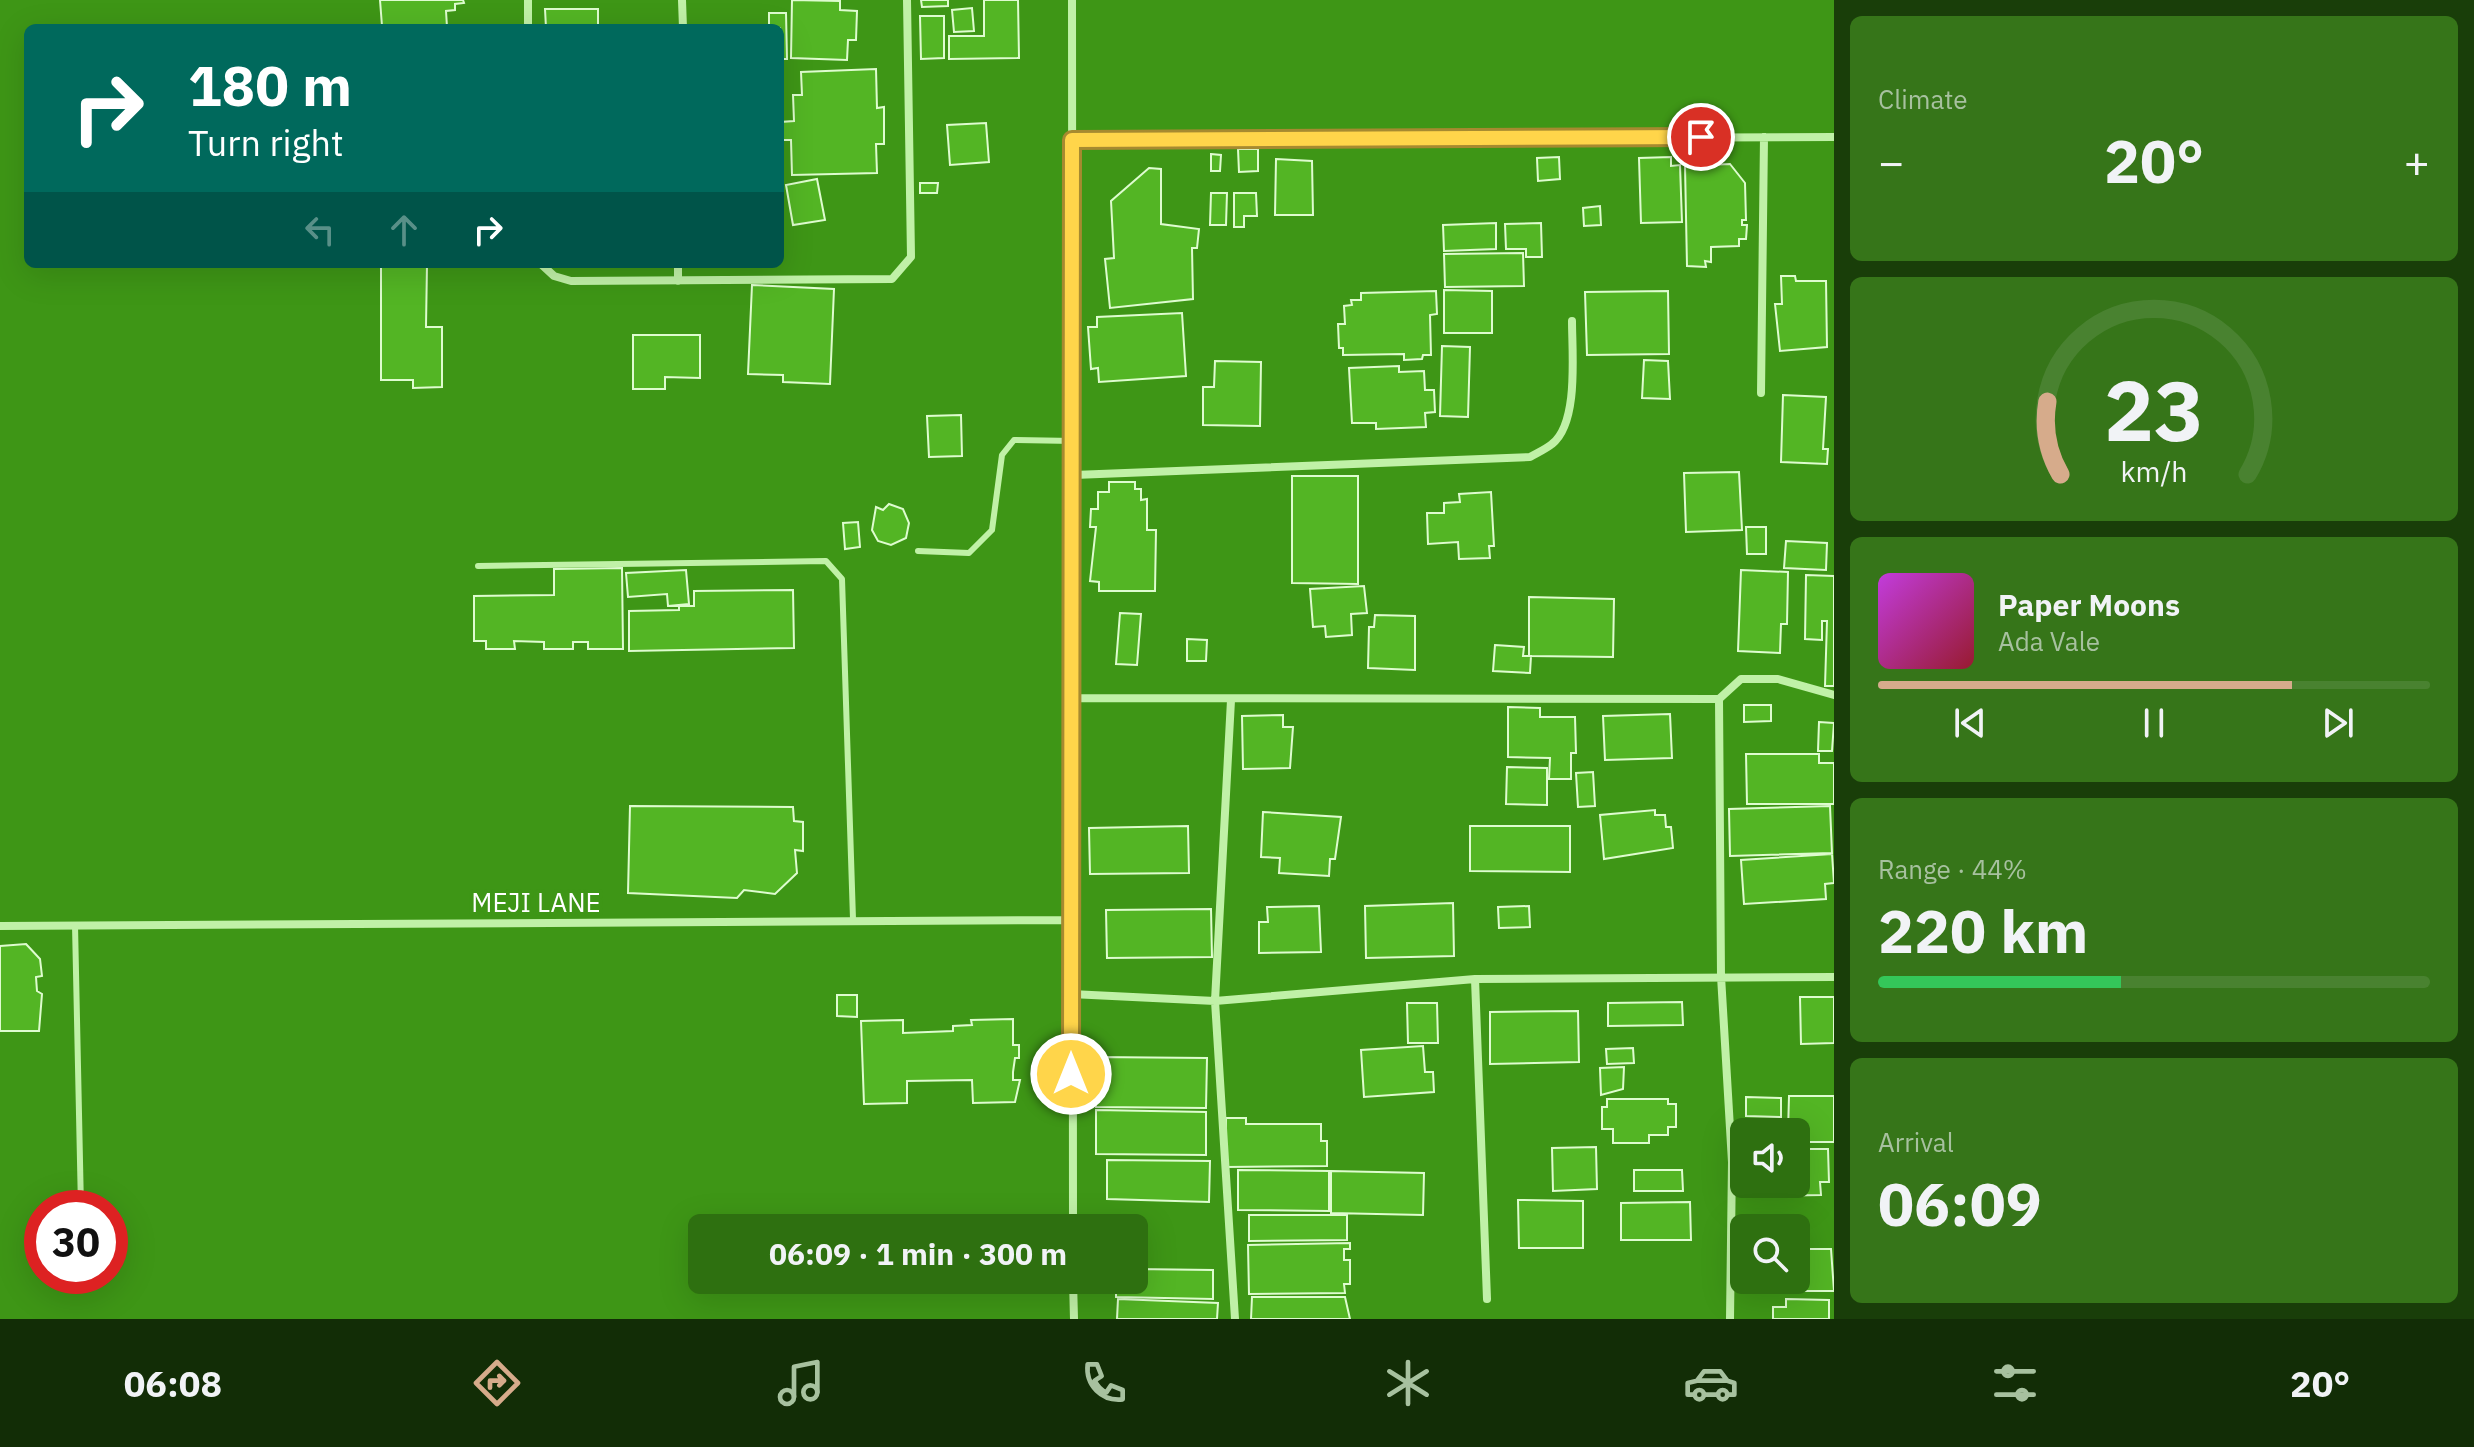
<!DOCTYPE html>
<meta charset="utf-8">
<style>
:root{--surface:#2e7010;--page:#367519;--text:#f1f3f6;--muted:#a7c19f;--line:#498230;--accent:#d6ab8b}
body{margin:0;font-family:"IBM Plex Sans",sans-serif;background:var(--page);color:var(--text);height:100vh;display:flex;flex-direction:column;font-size:30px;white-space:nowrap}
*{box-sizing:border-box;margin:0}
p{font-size:26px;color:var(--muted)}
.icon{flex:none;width:44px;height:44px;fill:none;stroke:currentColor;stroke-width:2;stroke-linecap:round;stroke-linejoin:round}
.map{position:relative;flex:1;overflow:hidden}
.details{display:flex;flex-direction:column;gap:16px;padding:16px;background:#193e09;width:640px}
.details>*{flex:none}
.banner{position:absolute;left:24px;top:24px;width:760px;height:244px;border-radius:12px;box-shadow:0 8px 32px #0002;background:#00695c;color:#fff;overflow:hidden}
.tools{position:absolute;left:1730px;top:1118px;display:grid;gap:16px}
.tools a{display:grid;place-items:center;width:80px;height:80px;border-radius:12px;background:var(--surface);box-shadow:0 8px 32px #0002;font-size:40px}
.speed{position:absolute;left:24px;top:1190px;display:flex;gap:16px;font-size:40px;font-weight:700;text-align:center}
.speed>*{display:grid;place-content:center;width:104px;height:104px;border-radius:50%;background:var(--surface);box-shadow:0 8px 32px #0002;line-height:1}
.speed .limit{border:12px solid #d22;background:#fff;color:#111}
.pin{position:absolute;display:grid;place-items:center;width:68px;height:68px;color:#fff;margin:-34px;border:4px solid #fff;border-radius:50%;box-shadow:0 2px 8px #0007}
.me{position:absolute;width:88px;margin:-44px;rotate:0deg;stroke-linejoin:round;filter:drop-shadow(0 0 6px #0008)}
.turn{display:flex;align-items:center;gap:28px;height:168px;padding:0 32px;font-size:36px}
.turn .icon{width:104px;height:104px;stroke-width:2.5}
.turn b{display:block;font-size:56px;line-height:68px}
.lanes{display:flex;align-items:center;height:76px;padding:0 32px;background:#0003;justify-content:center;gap:40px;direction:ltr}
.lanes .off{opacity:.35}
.big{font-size:60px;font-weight:800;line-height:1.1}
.details .tile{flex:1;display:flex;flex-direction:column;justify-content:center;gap:12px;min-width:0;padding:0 28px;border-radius:12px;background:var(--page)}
.details .dial{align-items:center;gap:0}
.dial svg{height:208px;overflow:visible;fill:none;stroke:var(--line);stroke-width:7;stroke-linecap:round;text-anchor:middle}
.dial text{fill:var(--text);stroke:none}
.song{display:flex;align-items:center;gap:24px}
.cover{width:96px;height:96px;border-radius:12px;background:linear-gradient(135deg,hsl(290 70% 55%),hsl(350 70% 35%))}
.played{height:8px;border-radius:4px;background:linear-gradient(90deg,var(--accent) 75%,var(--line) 75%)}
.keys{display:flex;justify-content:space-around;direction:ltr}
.heat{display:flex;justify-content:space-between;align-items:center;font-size:44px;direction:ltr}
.charge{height:12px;border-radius:6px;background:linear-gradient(90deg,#34c759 44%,var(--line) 0)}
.trip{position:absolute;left:688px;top:1214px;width:460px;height:80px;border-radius:12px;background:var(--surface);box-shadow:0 8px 32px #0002;font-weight:800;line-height:80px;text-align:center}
.tabs{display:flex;height:128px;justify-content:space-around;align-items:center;background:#122d06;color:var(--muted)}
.tabs .icon{width:56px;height:56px}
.tabs .current{color:var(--accent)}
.tabs b{font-size:36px;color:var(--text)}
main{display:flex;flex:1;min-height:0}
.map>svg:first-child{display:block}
.building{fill:#53b524;stroke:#defccf;stroke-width:2}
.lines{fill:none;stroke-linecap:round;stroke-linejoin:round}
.lane{stroke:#c0f1a7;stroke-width:6}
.street{stroke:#c0f1a7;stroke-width:8}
.route-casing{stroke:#a68a30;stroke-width:20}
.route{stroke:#ffd54a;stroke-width:14}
.labels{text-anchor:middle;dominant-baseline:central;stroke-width:8;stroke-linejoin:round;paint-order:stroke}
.street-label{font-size:26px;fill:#fff;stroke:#3e9616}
</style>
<main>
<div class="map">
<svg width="1834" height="1319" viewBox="0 0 1834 1319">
<rect width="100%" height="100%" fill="#3e9616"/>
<path class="building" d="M380,0H463L464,3L455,4V10L446,11L447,27L393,28V25L382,26Z
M792,0L840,1V10L857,11L856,40H848L847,60L791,58Z
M921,0H948V6L922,7Z
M984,0H1018L1019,58L949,59V36H984Z
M972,8L974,31L954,32L952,10Z
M545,9H598V27L603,28H546Z
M769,13H786L787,59H780V28H769Z
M920,16H944V58L921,59Z
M876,69L877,108L884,107V144H876L877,173L792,175L791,140H780V122L794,121L793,95H802L801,72Z
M986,123L989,162L950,165L947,125Z
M1238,149H1258V171L1239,172Z
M1211,154L1221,155L1220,171H1211Z
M1559,157L1560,179L1538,181L1537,158Z
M1671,157V166L1680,165L1682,222L1641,223L1639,158Z
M1276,159L1312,161L1313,215H1275Z
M1730,164L1745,183L1746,220H1742V225H1747L1746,239H1739V246L1711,247V262L1705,261L1706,267L1687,266L1685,166Z
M1149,168L1161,169V224L1199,229L1197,248H1192L1193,299L1110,308L1105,259L1114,258L1111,201Z
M817,179L825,220L793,225L786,185Z
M920,183H938L937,193H920Z
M1211,193H1227L1226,225H1210Z
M1234,193H1256L1257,216H1244V227H1234Z
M1600,206L1601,225L1584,226L1583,208Z
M1496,223V249L1444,251L1443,225Z
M1541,223L1542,257H1526V249H1506L1505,224Z
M1523,253L1524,286L1445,287L1444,254Z
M381,264H427L426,327H442V387L413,388V380H381Z
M1781,276H1795L1796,281H1826L1827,347L1780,351L1775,304H1782Z
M752,285L834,289L830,384L783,382V375L748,374Z
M1444,290L1492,291V333H1444Z
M1436,291L1437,314L1430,315L1431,355H1423L1422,359L1404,360V354L1343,355V348H1339L1338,324H1345L1344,306L1352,305L1351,300H1361V293Z
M1668,291L1669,354L1587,355L1585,292Z
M1182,313L1186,376L1099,382L1098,368L1091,369L1088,327H1097V317Z
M633,335H700V378L665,377V389H633Z
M1442,346L1470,347L1468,417L1440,416Z
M1644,360L1668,361L1670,399L1642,398Z
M1215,361L1261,362L1260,426L1203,425V387H1214Z
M1399,366V372L1424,371L1425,390H1434L1435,412L1425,413L1426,427L1376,429V423H1352L1349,368Z
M1783,395L1826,397L1823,449H1828L1827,464L1781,462Z
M961,415L962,456L929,457L927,416Z
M1739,472L1742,530L1686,532L1684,473Z
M1292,476H1358V584L1292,583Z
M1109,482H1135V489H1141V500L1147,499V530H1156L1155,591H1099V582L1090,581L1096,527H1090L1091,509H1098V492H1109Z
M1491,492L1494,546H1489L1490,558L1459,559L1458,542L1428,544L1427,513H1444V503L1460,502L1459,494Z
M889,504L903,509L909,523L906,538L891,545L878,541L872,530L876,507L883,510Z
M858,522L860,547L845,549L843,523Z
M1746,527H1766V554H1747Z
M1786,541L1827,543L1826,570L1784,568Z
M622,568L623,649H588V642H573V649H544V642L514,641L515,649H486V641H474V596L554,595V569Z
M686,570L689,604L668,606L667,594L628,597L626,573Z
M1741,570L1788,572L1787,624H1781L1780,653L1738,651Z
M1806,575L1834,576V686H1825L1827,621H1822V640L1805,639Z
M1364,586L1367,613L1351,614L1352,635L1326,637L1325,626L1313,627L1310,589Z
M793,590L794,648L629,651V611L679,610V606H694V591Z
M1529,597L1614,599L1613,657L1529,656Z
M1120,613L1141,614L1137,665L1116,664Z
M1375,615L1415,616V670L1368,668L1369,627H1374Z
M1187,639L1207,640L1206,661H1187Z
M1495,645L1524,647L1523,656H1531L1530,673L1493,671Z
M1744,705H1771V721L1744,722Z
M1508,707L1540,708V717H1575L1576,753H1571V779H1549L1550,758L1508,757Z
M1670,714L1672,758L1605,760L1603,716Z
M1283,715V727H1293L1290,768L1243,769L1242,716Z
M1819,722L1834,723L1832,751H1818Z
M1746,754H1819V763H1834V804H1747Z
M1507,767L1547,768V805L1506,804Z
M1593,772L1595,806L1578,807L1576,773Z
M630,806L793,807L794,821L803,822V851L795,850L797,873L775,894L744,890L737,898L628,893Z
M1830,806L1832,853L1730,856L1729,809Z
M1655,810V815H1665L1666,827H1671L1673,848L1604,859L1600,815Z
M1263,812L1341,817L1335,859H1330L1329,876L1279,873L1280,858L1261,857Z
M1188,826L1189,873L1090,874L1089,828Z
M1470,826H1570V872L1470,871Z
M1832,854L1834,883L1825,884L1826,899L1744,904L1741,860Z
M1453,903L1454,956L1366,958L1365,906Z
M1319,906L1321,952L1259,953V922H1268L1267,907Z
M1529,906L1530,927L1499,928L1498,907Z
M1211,909L1212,957L1107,958L1106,910Z
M26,944L40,959L42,976L36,977L37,991L42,994L39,1031H0V946Z
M837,995H857V1017L837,1016Z
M1800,997H1834V1043L1801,1044Z
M1682,1002L1683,1025L1608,1026V1003Z
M1407,1003H1437L1438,1043H1408Z
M1578,1011L1579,1062L1490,1064V1012Z
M1013,1019V1045H1019V1058H1015L1013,1072V1080H1020L1015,1102L973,1103L972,1080L907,1081V1103L864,1104L861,1021L903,1020V1033L953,1031V1026L972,1025L971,1020Z
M1423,1046L1425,1072H1433L1434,1092L1364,1097L1361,1050Z
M1633,1048L1634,1063L1607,1064L1606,1049Z
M1095,1057L1207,1058L1206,1108L1096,1107Z
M1624,1067L1623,1089L1601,1095L1600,1068Z
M1789,1096H1834V1142H1796V1132H1788Z
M1746,1097L1781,1098V1117L1746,1116Z
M1607,1099H1668V1104H1676V1127H1668V1135H1649V1143H1613V1129H1602V1107H1607Z
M1096,1110L1206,1112V1155L1096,1154Z
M1226,1118H1246V1124H1321V1141H1327V1166L1226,1167Z
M1596,1147L1597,1189L1553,1191L1552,1148Z
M1796,1149H1828L1829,1182H1820L1821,1195L1760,1196L1759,1184H1796Z
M1107,1160L1210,1161L1209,1202L1107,1199Z
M1238,1170L1329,1171V1211L1238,1210Z
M1634,1170H1682L1683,1191H1634Z
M1331,1171L1424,1173L1423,1215L1331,1213Z
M1518,1200L1583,1201V1248H1519Z
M1690,1202L1691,1240H1621V1203Z
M1249,1215H1347V1240L1249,1241Z
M1350,1243V1249H1344V1260H1350V1284H1344L1345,1293L1249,1294L1248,1245Z
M1796,1249H1831L1834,1291H1784V1280H1796Z
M1134,1269L1213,1270V1299L1116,1297V1280H1134Z
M1252,1297H1345L1350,1319H1251Z
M1118,1299L1218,1303L1217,1319H1117Z
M1786,1299L1829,1300V1319H1773V1307H1786Z"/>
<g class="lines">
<path class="lane" d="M918,551L969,553L992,530L1002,455L1014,440L1074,441
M478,566L826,561L842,579L853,919
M75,925L81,1208"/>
<path class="street" d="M528,0V28
M682,0L683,28
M1072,0L1073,1228
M1072,140L1834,137
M541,264L554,276L571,281L892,279L911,257L907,0
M678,281V264
M1761,393L1764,137
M1074,475L1530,457C1537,453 1546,449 1552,444C1579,423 1572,353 1572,321
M1072,698L1719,699L1741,679H1778L1834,695
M1719,699L1721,976L1732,1162L1730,1319
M1231,700L1215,1001L1235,1319
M0,926L1072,920
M1475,979L1487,1299
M1071,994L1215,1001L1475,979L1834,977
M1073,1280L1074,1319"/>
</g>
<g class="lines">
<defs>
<path id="route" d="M1071,1074L1072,140L1701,137"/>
</defs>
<use href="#route" class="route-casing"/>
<use href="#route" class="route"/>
</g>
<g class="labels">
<g class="street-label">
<text x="536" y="902">MEJI LANE</text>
</g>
</g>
</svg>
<div class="tools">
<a><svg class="icon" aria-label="sound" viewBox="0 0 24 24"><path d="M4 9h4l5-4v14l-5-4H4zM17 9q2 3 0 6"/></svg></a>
<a><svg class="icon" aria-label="search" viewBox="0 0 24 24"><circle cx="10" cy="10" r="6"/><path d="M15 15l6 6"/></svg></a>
</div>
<div class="speed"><div class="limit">30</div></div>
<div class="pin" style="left:1701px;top:137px;background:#d93025"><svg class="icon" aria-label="arrive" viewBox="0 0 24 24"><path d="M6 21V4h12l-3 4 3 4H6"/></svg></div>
<svg class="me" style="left:1071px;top:1074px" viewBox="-20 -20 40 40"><circle r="17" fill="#ffd54a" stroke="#fff" stroke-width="3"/><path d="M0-11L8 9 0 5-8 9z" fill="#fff"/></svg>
<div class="trip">06:09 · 1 min · 300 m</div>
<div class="banner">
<div class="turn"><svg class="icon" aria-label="right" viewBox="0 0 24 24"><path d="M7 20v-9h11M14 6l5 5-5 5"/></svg><div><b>180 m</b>Turn right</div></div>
<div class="lanes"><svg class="icon off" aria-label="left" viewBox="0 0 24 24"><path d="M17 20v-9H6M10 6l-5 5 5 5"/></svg><svg class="icon off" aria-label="ahead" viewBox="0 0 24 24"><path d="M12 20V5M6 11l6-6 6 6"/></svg><svg class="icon" aria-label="right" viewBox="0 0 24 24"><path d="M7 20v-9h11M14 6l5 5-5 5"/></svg></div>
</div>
</div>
<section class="details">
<div class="tile"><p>Climate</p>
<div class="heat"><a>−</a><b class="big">20°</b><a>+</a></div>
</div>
<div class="tile dial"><svg viewBox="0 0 100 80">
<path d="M14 69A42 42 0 1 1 86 69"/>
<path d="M14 69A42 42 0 0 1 9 41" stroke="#d6ab8b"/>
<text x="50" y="56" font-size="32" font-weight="700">23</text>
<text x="50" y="72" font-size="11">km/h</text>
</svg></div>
<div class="tile">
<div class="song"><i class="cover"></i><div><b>Paper Moons</b><p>Ada Vale</p></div></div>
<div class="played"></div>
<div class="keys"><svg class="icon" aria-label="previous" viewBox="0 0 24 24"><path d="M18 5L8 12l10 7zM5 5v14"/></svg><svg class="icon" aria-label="pause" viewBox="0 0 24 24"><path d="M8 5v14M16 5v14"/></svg><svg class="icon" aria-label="next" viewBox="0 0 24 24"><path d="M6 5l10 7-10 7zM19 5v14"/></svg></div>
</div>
<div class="tile"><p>Range · 44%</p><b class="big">220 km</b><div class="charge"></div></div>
<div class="tile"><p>Arrival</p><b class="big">06:09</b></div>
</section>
</main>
<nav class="tabs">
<b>06:08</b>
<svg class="icon current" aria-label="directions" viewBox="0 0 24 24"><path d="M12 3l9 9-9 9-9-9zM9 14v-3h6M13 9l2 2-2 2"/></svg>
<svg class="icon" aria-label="music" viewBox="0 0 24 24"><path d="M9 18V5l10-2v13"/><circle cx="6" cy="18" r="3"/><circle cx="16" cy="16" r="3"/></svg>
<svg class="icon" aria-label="phone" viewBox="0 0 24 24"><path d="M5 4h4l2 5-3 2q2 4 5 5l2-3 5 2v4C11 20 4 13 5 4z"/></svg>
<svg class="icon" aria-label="climate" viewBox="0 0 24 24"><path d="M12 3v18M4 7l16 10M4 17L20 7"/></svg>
<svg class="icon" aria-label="car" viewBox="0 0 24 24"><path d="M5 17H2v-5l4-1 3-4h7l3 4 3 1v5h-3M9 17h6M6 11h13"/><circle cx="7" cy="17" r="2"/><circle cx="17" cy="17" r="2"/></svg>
<svg class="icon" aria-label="filters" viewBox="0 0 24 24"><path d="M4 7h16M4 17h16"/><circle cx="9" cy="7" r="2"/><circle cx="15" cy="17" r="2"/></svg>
<b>20°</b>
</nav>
